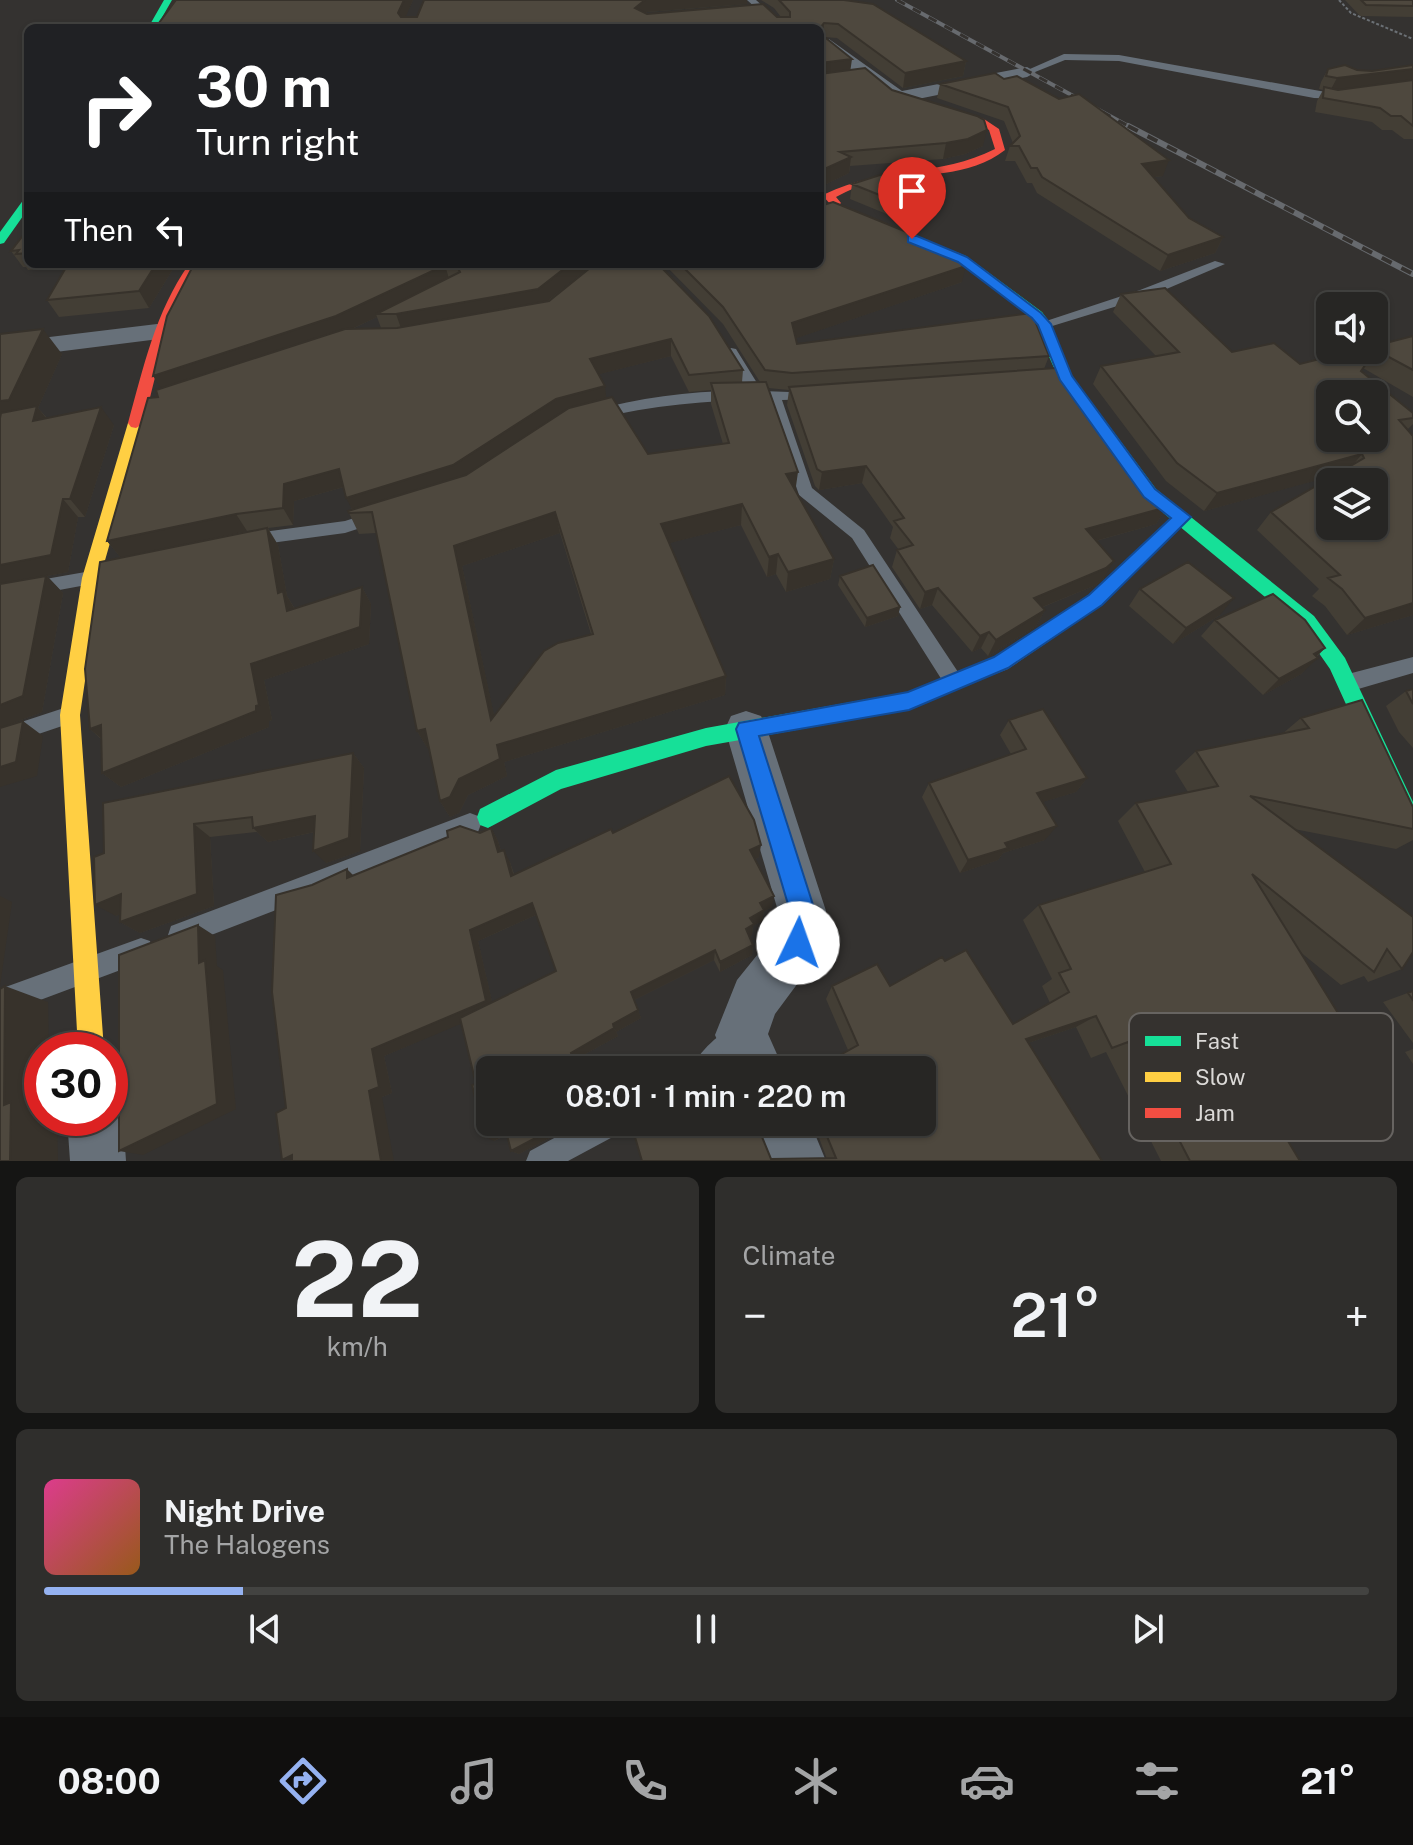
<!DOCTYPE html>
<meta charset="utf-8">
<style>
:root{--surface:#272624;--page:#2f2e2c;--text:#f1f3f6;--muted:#a4a5a6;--line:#434341;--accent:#95b2f1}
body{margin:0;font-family:"Public Sans",sans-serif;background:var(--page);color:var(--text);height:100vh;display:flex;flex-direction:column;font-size:30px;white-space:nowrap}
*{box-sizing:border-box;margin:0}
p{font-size:26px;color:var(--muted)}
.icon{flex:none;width:44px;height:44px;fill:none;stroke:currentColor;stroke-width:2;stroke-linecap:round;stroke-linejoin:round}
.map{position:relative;height:1161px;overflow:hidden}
.details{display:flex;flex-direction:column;gap:16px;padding:16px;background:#151514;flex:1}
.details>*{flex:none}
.guide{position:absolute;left:24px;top:24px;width:800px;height:244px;border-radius:12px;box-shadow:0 2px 6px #0004,0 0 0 2px var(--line);background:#202124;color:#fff;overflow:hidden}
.buttons{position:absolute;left:1316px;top:292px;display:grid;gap:16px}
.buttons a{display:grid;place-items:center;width:72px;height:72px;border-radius:12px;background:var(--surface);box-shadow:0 2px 6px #0004,0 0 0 2px var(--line);font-size:40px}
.speed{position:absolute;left:24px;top:1032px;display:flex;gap:16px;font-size:40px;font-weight:700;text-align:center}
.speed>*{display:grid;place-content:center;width:104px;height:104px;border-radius:50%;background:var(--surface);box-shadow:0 2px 6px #0004,0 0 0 2px var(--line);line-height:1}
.speed .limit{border:12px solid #d22;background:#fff;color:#111}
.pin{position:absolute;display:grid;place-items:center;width:68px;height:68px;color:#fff;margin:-82px -34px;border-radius:50% 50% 50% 0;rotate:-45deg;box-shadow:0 0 8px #0007}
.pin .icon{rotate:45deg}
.me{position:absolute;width:88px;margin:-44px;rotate:3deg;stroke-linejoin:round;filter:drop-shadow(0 0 6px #0008)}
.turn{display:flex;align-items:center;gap:28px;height:168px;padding:0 40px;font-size:36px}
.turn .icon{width:104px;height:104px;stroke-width:2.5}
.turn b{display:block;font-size:56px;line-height:68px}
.then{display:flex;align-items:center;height:76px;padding:0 40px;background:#0003;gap:16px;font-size:30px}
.big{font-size:60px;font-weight:600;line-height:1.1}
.details .tile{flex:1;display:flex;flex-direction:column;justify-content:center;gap:12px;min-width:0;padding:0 28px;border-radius:12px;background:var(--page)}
.details .dial{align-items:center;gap:0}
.dial b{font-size:104px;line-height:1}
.song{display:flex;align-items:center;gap:24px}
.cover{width:96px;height:96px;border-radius:12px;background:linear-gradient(135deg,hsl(330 70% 55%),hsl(30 70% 35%))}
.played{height:8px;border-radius:4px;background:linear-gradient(90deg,var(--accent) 15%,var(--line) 15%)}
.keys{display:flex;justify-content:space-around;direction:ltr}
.heat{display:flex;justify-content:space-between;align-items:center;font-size:44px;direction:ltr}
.details .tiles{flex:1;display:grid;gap:16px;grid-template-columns:1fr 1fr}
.tile:last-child{grid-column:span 2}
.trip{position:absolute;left:476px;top:1056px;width:460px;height:80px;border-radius:12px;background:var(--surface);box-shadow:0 2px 6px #0004,0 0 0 2px var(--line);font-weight:600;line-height:80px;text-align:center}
.tab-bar{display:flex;height:128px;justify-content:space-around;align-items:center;background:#100f0e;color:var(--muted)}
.tab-bar .icon{width:56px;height:56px}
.tab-bar .selected{color:var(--accent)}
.tab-bar b{font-size:36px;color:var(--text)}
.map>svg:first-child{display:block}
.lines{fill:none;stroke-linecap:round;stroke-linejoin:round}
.path{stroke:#6b7075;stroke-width:2;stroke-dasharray:3 2;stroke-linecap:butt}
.lane{fill:#677079;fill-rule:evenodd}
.street{fill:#677079;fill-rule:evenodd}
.fast{fill:#16e098;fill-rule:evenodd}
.slow{fill:#ffcf43;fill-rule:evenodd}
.jam{fill:#f24e42;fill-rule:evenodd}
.rail-far1-casing{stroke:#676a6e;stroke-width:4}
.rail-casing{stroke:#676a6e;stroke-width:6}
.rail-far1{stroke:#35322f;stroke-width:3;stroke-dasharray:9;stroke-linecap:butt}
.rail{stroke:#35322f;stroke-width:4;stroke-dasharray:11;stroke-linecap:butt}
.wall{fill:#433e35;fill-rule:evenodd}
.shaded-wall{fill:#37322b}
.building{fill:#4e483e;stroke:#37322b;stroke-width:2;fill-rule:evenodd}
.route{fill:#1a73e8;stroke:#114b97;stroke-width:2}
.key{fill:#35322f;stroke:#676461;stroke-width:2}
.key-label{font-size:22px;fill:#dbd9d7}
</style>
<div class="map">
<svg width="1413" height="1161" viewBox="0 0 1413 1161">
<rect width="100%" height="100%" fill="#343230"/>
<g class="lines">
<path class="path" d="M1339,0L1351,13L1413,39"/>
<path class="lane" d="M747,0H756L787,28H778Z
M1064,54L1119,55L1348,96L1343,99L1314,98L1119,61L1065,60L1030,74L1023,72Z
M1215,261L1225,264L1150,296L1049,327L1044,328L1037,324L1140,290Z
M731,348L736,349L762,391L817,393V399L782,400L812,488L864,530L958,672L994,657L1090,595L1176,513L1182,511L1190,517L1102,605L1008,669L954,690L947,688L852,538L799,495L767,400C710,400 652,405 596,419L589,414L591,411C641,397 695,390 748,391L724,352Z
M376,511L382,513L384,517L382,521L345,533L248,546L239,540L248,534L345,521Z
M91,571L97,573L100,578L97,583L0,601V587Z
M1413,657V673L1348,692L1341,689L1338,683L1341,677L1348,674Z
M67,707L74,710L77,716L74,722L0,747V729Z
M470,813L478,816L481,824L478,832L180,947L171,944L168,935L171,926Z
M141,938L150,941L153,950L150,959L0,1015V989Z
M739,1024L748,1028L752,1037L748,1046L723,1070H691C698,1052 721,1031 739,1024Z
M584,1122H626L622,1132L568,1161H526L530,1151Z"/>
<path class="street" d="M829,39L902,91L1027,67L1036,72L1027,77L898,103L891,101L823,48L821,44Z
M157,324L167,326L171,332L167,338L0,359V343Z
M746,711L761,716L767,729L826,911L823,943L815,960L775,1014L768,1034L784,1070H730L715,1035L737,980L775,933L778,911L725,729L731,716Z
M110,1097L115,1098L123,1118L126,1161H70L67,1118H110Z
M753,1122H810L826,1161H769Z"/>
<path class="fast" d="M164,0H172L156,28H148Z
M28,198V209L4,243L0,244V232L24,199Z
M835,200L842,206L966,256L1042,312L1051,324L1072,376L1156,489L1314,616L1345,658L1413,802V837L1405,834L1330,669L1300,626L1144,497L1058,377L1032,318L958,262L834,210L829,203Z
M954,674L961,676L964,682L961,688L909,710L706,746L561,789L488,828L480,825L477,817L480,809L556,770L706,728L907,692Z"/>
<path class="slow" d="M136,418L144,423L100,578L80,715L104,1050H78L60,715L82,578L128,423Z"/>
<path class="jam" d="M927,105L984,119L999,129L1005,150C970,178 919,173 877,181C862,184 849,190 836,197L841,203L839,205H831L823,196L825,194C883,166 940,177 995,149L989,130L978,123L924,110L922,108Z
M189,264H201C168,313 158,366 144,423L136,428L131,427L128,423C144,366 155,313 189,264Z"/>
<defs>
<path id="rail-far1" d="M897,0L1132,128"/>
<path id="rail" d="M1128,126L1413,274"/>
</defs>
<use href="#rail-far1" class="rail-far1-casing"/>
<use href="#rail" class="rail-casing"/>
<use href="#rail-far1" class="rail-far1"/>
<use href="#rail" class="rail"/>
</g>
<path class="wall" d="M176,0H413L405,17L747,4L647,12L645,14L781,17L774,8L761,0H844L966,61L963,76L903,88L837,38L824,37L850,70L892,90L983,146L965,154L943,159L850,166L849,173L820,187V28H156Z
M1345,0H1413V17L1360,16Z
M1413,65V139H1404L1392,130H1382L1372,122L1315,112L1317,101L1323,90L1319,89L1321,82L1328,69L1372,71Z
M995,73L1163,176L1154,177L1189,218L1223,237L1215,253L1160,271L1037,193L1032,183H1027L1015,161H1005L1010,146L1013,143L1004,121L937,98L940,84Z
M852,184L917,207L894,217L850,199Z
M821,206L962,282L796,338L797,344L1049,356L1044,369L1144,487L1167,507L1156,524L1096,541L1104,578L1096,585L1043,607L1045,610L1036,626L988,656L981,648L972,652L932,605L920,609L892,567L897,550H899L890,538L893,527L862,483L819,490L815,486L787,405L789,390L768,388L796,491L834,559L830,579L786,592L776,574L767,577L741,525L669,543L726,676L725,695L504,762L507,776L468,795L459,813L450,817L440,801L429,749H428L417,731L376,533L359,534L349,513L352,510L344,487L294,501L293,525L268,528L278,545L287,596L295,609L362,587L371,604L369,644L264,680L272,720L269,721V727L121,787L102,773L101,739L90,729L121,558L107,541L162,389L194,264H658L743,370L742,382H760L723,324L664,264H820ZM588,268H591L547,301ZM377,317L381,328L352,329ZM671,356L689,392L711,390V404L723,444L648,454L606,398L599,374ZM257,530L138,554L247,531ZM560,533L591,634L494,716L462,566Z
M28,229V264H176L149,308L59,317L47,300L66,267L28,270L26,267H23L11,251Z
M1121,294L1232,352L1300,364L1413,336V397L1363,368L1361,371L1413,413V424L1407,430L1413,436V615L1347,635L1325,606L1312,596L1319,589L1257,530L1271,512L1335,475L1204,511L1166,481L1093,384L1101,366L1156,356L1113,312Z
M0,334L62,354L38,408L47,418L114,425L85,517H78L68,572L47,576L63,593L42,712L0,728Z
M840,576L900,607L898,616L865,627L838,585Z
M1140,589L1220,615L1173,644L1129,606Z
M1215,620L1325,648L1301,674L1263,695L1201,636Z
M1413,689V748L1399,732L1386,706L1406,691Z
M1301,718L1413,807V840L1396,849L1294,829L1402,969L1368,982L1364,976L1341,985L1299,951L1351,1034L1318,1045L1242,1063L1300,1161H1161L1106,1052L1091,1058L1076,1027L1028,1043L1102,1161L771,1159H827L813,1122H922L848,1050L826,999L832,986H890L945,961L1013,1024L1050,1003L1042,986L1052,979L1023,920L1039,905L1145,872L1118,821L1136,803L1188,792L1175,771L1196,751L1282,734Z
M1009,720L1087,778L1076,792L1042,802L1045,840L1003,853L998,860L960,873L922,797L929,783L1011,754L1000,735Z
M353,753L364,768L360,851L326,863L315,832L268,842L257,832L210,837L214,906L140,933L120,922V914L116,916L94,857Z
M491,828L498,841L501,851L510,862L514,874L613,833L759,857L755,859L772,907L764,911L762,921L753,926L752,935L749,936L753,945L752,955L720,972L714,960L634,1000L641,1018L616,1032L618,1036L576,1059L579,1070H490V1122H580L519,1154L511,1151L507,1135L494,1141L476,1084L461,1023L384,1056L392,1093L382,1097L286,1108L354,875ZM536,915L556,971L492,1002L478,941Z
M1413,991V1043L1383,1002Z
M1413,1049V1064L1405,1052Z"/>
<path class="shaded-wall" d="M404,0H413L401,27L398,13Z
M645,0H747V4L647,12L636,21L635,8Z
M824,23L823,37L820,41V28Z
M852,59L850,73L820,77L821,63Z
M966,61L963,76L903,88L905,73Z
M1413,69V81L1330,91L1337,78Z
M987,130L983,146L965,154L943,159L946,143Z
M851,157L849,173L820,187V171Z
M1169,160L1163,176L1136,179L1142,164Z
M920,192L917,207L894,217L897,202Z
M1223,237L1215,253L1160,271L1168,255Z
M156,264H176L149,308L139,291Z
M570,264H605L588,268L541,306L402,331L396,314Z
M445,265L450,282L376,314L377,317L343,333L164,393L153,376Z
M966,266L962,282L791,340L792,323Z
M43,329L62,354L38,408L51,424L0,430V401Z
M671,339V356L592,376L590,359Z
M605,386L607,404L459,482L354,513L346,498L556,399Z
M101,407L114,425L85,517L70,499Z
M1362,454L1347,472L1204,511L1217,493Z
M866,466L862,483L819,490L822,472Z
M339,469L347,486L294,501L293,525L283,508L284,484Z
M798,472L795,493L786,474Z
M63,499L78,517L68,572L47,576L63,593L42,712L0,728V565Z
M742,504L741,525L662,545L661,524Z
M1167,507L1156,524L1077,546L1086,529Z
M555,512L560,533L462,566L499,738L491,720L454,546Z
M236,514L247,531L121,558L107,541Z
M267,528L278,545L287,596L294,608L298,628L287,611L278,593Z
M778,554L776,574L767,577L769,557Z
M834,559L830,579L786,592L788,572Z
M1114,561L1104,578L1096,585L1025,614L1034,598Z
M362,587L371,604L369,644L264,680L272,720L269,721V727L121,787L102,773L251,664Z
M938,588L932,605L920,609L925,592Z
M1234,598L1220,615L1173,644L1186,628Z
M1413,603V615L1347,635L1365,618Z
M900,607L898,616L865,627L867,618Z
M1045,610L1036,626L988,656L996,640Z
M989,632L981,648L972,652L980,636Z
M1325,648L1310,662L1318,658L1301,674L1263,695L1279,679L1314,654Z
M726,676L725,695L504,762L507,776L468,795L459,813L450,817L440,801L459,779L497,745Z
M23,721L43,736L37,776L0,787V767Z
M101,725L108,744L90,729Z
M425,729L435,747L428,749L417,731Z
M353,753L364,768L360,851L326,863L313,851Z
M1087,778L1076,792L1026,807L1037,793Z
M315,816L328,829L268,842L253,828Z
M194,824L210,837L214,906L140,933L120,922Z
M1057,826L1045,840L1003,853L998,860L960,873L968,860L1005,843Z
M491,828L498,841L505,865L498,852Z
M761,845L759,857L749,862L750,850Z
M504,850L510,862L517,888L511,876Z
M347,869L359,881L347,878Z
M121,894L141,905L116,916L95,905Z
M0,896L12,902L0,986Z
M774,896L772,907L764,911L762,921L753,926L752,935L745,939L746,929L750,918L760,903Z
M532,903L538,914L478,941L494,1010L384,1056L392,1093L382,1097L394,1161H381L369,1091L372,1049L470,930Z
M198,925L215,936L217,966L223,970L236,1109L143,1155L119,1151L199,963Z
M753,945L752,955L720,972V962Z
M715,950L714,960L634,1000L631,992Z
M5,986L48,1002L49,1050H42V1118H57L58,1161H10L4,1105Z
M638,1010L641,1018L616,1032L613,1024Z
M1096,1016L1076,1027L1010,1049L1026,1039Z
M614,1028L618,1036L576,1059L579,1070H576L571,1053Z
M566,1122H580L519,1154L511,1151Z
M505,1127L513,1131L494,1141L485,1137Z
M292,1155L304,1161L282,1160Z"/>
<path class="building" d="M176,0H404L398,13L401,17H417L424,0H645L635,8L647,14L763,4L777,17H790V12L779,0H844L873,4L966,61L905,73L838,24L824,23L820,28L156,27Z
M1361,0H1413V6L1366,5Z
M820,30L822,35L852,59L821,63L820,70Z
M1345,65L1357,70L1372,71L1413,65V69L1337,78L1326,76L1328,69Z
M865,68L892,90L977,116L984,120L987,130L968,139L946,143L840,152L851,157L820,171V174V74Z
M995,73L1004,79L1017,76L1059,99L1079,94L1169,160L1142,164L1189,218L1223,237L1168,255L1042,177L1037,168H1031L1019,146H1010L1020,136L1008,107L940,84Z
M1413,80V126L1401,116H1391L1380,108L1323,98L1324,87L1338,90Z
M883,174L920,192L897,202L852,184Z
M833,202L919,237L966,266L792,323L797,344L1032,313L1049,356L792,373L765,370L723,307L680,264H820V206Z
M28,229V253L16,254L19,250L11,251Z
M68,264H156L139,291L47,300Z
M194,264H570L538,289L396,314H376L460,272L458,268L445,265L336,316L153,376L167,316Z
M595,264H658L709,316L743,370L689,375L671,339L590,359L605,386L556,399L453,465L346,498L339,469L284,484L283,508L236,514L107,541L148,398L158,397L156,390L345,329L397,328L549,301Z
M1165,288L1232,352L1274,343L1300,364L1356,350H1374V346L1413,336V370L1376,350L1361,371L1413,413V418L1399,420L1413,436V603L1365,618L1342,589L1328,578L1340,575L1271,512L1364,458L1362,454L1217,493L1177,463L1101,366L1179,352L1121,294ZM1330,394H1374V438H1330ZM1330,482H1374V526H1330Z
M43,329L9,400L0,401V334Z
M1056,368L1144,487L1167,507L1086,529L1114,561L1106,568L1034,598L1045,610L996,640L989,632L980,636L938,588L925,592L897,550L913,545L894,521L904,518L866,466L822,472L817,469L789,387Z
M766,382L798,472L786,474L834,559L788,572L778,554L769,557L742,504L661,524L726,676L497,745L500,759L459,779L450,797L440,801L425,729L417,731L372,512L349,513L348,511L466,475L569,408L612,397L648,454L729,443L711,383ZM555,512L593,634L558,643L544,651L491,720L454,546Z
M37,406L33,421L101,407L70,499H63L51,555L0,565V418L1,413Z
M267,528L278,593L283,591L287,611L362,587L360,627L251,664L259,705L256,706V711L102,773L101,725L90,729L85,669L100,562Z
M1188,562L1234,598L1186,628L1140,589Z
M873,565L900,607L867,618L840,576Z
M46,576L23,696L0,705V584Z
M1273,594L1305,620L1325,648L1314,654L1318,658L1279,679L1215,620Z
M1413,689V704L1406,691Z
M1362,700L1413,807V829L1250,796L1413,917V952L1402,969L1387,949L1374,972L1252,874L1351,1034L1240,1061L1300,1161H1190L1128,1042L1112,1048L1096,1016L1026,1039L1102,1161H642L635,1137L666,1122H756L771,1159L836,1158L821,1122H922V1070H813L858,1045L832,986L877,964L890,986L942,957L945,961L966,950L1013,1024L1069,992L1059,973L1071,969L1039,905L1171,864L1136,803L1218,786L1196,751L1309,728L1301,718Z
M1043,709L1087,778L1037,793L1057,826L1005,843L1008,848L968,860L929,783L1026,749L1009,720Z
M23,721L16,762L0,767V728Z
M353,753L349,838L313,851L315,816L253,828L252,817L194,824L197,894L120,922L121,894L95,905L94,857L104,853L103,803Z
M729,776L754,820L761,845L750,850L774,896L760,903L764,910L750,918L754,924L746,929L753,945L720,962L715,950L631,992L638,1010L613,1024L614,1028L571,1053L576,1070H490V1122H566L511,1151L505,1127L485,1137L472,1085L476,1084L460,1018L556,971L532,903L470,930L486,1001L372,1049L379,1087L369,1091L381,1161H292V1155L282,1160L276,1113L286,1108L272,992L276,895L312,885L347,869V878L448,837L447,831L460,826L480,833L491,828L498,852L504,850L511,876L611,829L613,833Z
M198,925L199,963L205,960L217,1104L119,1151V955Z
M5,986L4,1105L11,1102L10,1161H0V989Z
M1413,991V1000L1408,993Z"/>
<path class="route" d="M908,236H917L967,257L1041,313L1051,324L1072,376L1155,489L1191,517L1102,605L1008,668L909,710L759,736L815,911L807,951L798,955L789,951L786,943L790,911L736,729L739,723L908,692L994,657L1089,595L1171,518L1144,497L1060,380L1038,325L1032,318L958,262L908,242Z"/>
<rect x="1129" y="1013" width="264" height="128" rx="12" class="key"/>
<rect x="1145" y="1036" width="36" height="10" fill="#16e098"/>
<rect x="1145" y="1072" width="36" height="10" fill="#ffcf43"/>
<rect x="1145" y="1108" width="36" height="10" fill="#f24e42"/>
<g class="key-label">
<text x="1195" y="1049">Fast</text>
<text x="1195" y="1085">Slow</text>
<text x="1195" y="1121">Jam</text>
</g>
</svg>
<div class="buttons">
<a><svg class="icon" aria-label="sound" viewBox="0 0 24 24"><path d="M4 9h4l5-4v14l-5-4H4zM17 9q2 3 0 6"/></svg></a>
<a><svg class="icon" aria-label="search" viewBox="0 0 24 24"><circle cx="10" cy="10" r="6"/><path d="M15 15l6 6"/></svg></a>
<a><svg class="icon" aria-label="layers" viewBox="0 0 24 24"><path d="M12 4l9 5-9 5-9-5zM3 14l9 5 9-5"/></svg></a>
</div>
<div class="speed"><div class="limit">30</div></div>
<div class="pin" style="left:912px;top:239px;background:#d93025"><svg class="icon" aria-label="arrive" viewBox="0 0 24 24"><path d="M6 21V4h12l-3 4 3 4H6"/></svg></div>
<svg class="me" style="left:798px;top:943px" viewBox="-20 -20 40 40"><circle r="19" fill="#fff"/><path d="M0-13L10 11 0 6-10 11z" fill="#1a73e8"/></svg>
<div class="trip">08:01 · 1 min · 220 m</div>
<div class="guide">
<div class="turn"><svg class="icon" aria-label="right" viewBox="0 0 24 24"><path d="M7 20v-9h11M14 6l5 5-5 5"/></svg><div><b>30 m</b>Turn right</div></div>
<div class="then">Then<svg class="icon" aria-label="left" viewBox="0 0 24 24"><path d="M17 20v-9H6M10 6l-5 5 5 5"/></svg></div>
</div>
</div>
<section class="details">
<div class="tiles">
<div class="tile dial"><b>22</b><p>km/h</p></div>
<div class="tile"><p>Climate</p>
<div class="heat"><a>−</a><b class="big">21°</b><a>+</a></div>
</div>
<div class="tile">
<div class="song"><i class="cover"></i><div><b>Night Drive</b><p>The Halogens</p></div></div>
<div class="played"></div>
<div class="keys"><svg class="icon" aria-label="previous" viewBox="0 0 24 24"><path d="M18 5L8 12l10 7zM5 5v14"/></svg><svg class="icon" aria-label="pause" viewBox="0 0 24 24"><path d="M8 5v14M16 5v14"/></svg><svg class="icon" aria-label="next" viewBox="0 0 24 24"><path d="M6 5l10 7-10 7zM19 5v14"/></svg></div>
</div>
</div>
</section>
<nav class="tab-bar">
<b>08:00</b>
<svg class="icon selected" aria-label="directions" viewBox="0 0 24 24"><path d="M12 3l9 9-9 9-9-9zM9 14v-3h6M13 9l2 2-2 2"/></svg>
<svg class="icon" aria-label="music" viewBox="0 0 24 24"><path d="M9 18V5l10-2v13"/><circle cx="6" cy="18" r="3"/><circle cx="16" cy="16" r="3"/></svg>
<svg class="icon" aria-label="phone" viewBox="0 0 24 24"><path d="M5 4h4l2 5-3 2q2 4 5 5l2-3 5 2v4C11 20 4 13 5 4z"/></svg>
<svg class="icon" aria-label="climate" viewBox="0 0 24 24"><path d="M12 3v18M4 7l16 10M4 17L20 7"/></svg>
<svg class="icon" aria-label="car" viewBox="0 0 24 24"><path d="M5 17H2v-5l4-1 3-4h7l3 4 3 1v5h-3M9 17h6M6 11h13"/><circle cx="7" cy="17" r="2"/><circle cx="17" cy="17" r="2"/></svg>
<svg class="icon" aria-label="filters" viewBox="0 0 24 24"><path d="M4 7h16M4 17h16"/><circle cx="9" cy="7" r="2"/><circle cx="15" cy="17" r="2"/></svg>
<b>21°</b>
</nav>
